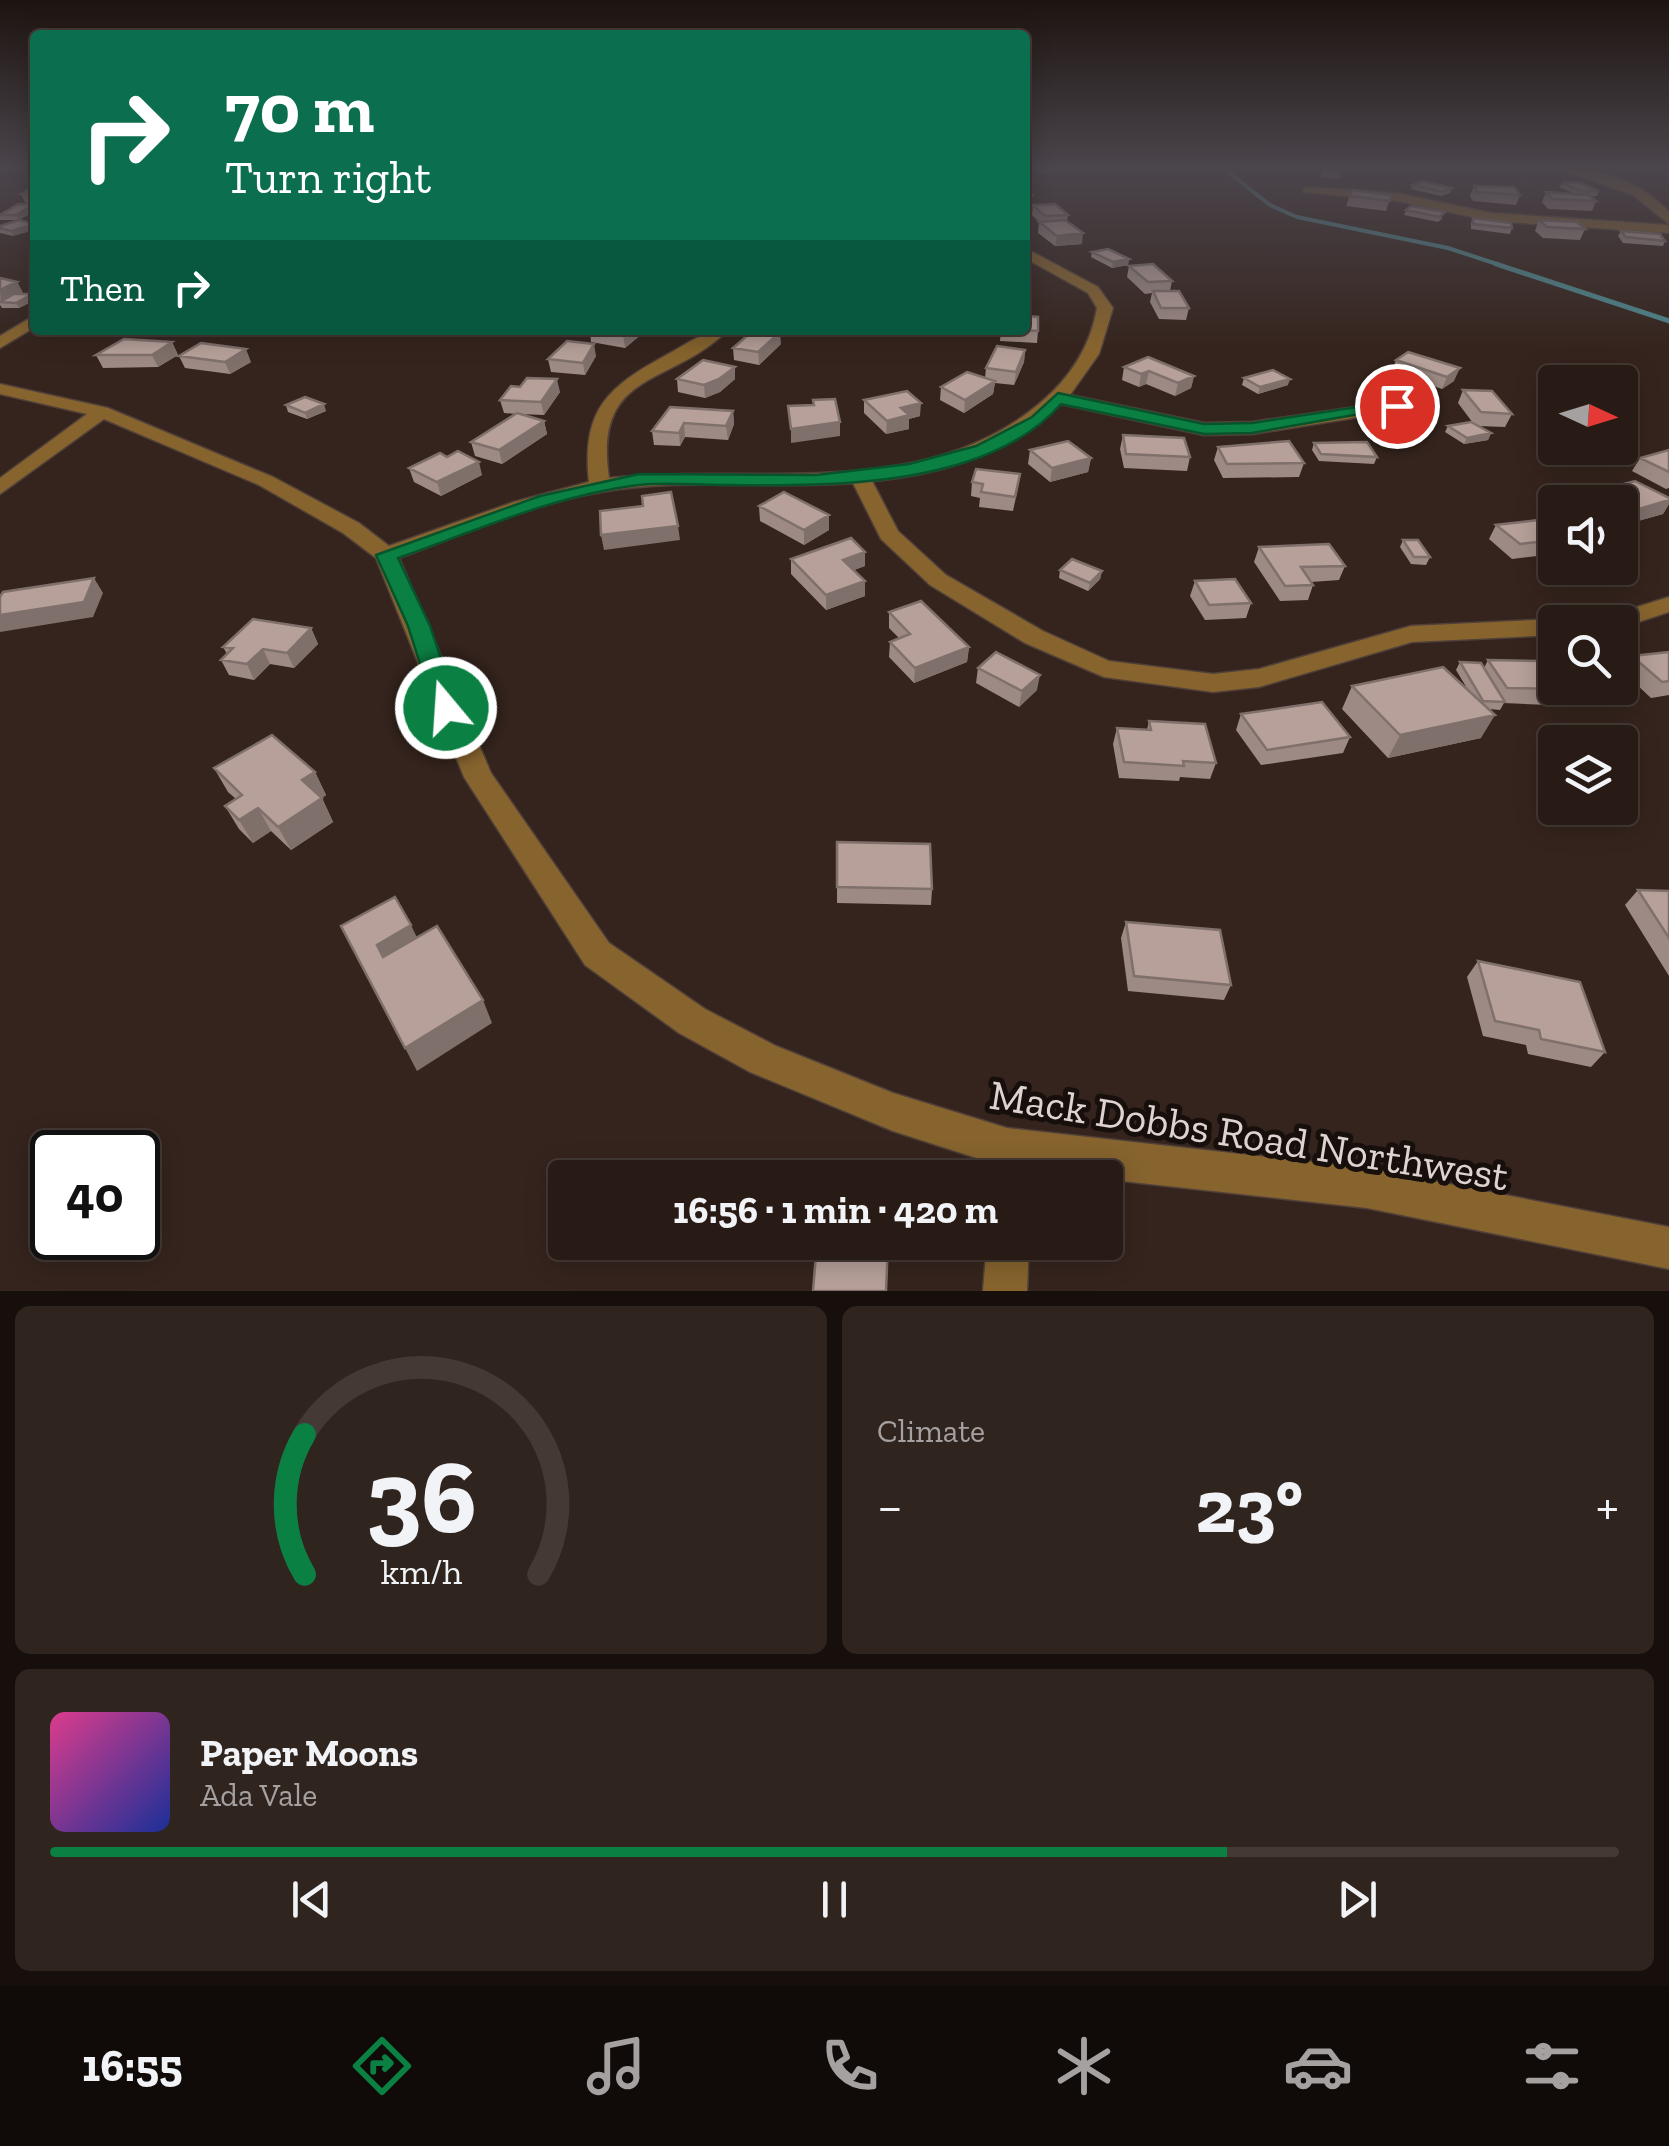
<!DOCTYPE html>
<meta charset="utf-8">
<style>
:root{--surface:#281b16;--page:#30241f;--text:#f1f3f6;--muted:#a5a1a1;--line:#443935;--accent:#0b8043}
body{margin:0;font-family:"Zilla Slab",serif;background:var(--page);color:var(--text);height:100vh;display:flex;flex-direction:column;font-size:38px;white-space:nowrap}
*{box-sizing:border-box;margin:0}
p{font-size:32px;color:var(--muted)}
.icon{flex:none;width:55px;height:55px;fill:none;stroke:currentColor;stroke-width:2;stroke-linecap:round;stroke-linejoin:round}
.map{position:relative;height:1291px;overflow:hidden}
.panel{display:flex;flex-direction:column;gap:15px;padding:15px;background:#160f0c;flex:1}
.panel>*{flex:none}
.hud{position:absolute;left:30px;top:30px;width:1000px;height:305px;border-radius:10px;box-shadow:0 5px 25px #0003,0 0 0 2px var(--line);background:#0b6e4f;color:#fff;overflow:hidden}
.needle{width:65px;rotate:94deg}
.buttons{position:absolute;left:1538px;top:365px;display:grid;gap:20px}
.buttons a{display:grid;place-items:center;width:100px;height:100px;border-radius:10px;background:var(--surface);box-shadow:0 5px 25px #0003,0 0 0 2px var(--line);font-size:50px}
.speed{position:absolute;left:30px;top:1130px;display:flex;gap:20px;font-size:50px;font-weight:700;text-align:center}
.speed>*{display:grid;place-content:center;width:130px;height:130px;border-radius:50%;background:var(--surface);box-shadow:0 5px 25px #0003,0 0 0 2px var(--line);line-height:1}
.speed .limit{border:5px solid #111;border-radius:15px;background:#fff;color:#111}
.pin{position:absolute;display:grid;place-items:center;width:85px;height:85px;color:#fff;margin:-42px;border:5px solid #fff;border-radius:50%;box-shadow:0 2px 10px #0007}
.me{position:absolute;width:110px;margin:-55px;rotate:342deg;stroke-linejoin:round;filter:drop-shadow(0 0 8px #0008)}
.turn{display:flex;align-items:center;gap:35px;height:210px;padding:0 30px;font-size:45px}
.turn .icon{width:130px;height:130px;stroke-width:2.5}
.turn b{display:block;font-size:70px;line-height:85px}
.then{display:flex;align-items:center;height:95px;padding:0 30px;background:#0003;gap:20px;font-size:38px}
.big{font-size:75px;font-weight:800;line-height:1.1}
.panel .widget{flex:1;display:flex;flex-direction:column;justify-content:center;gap:15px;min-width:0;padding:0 35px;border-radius:15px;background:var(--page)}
.panel .dial{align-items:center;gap:0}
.dial svg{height:260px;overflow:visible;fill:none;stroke:var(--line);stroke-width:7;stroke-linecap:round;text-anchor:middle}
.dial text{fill:var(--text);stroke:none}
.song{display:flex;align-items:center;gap:30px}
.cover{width:120px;height:120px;border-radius:15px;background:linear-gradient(135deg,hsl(330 70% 55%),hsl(230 70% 35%))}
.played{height:10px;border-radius:5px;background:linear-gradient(90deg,var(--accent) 75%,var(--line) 75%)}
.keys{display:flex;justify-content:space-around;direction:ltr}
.heat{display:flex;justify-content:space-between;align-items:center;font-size:55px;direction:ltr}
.panel .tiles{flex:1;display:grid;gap:15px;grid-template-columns:1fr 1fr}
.widget:last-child{grid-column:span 2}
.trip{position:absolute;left:548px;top:1160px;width:575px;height:100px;border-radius:10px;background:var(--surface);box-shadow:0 5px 25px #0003,0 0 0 2px var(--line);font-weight:800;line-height:100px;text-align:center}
.tabs{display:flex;height:160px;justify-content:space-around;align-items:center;background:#100b09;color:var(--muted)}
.tabs .icon{width:70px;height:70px}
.tabs .selected{color:var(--accent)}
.tabs b{font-size:45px;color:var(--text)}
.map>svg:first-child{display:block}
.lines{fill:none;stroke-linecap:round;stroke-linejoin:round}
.stream-far1{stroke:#4d878c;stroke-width:4}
.stream{stroke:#4d878c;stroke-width:5}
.minor-casing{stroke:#504039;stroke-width:3}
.minor{fill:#87642e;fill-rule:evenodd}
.wall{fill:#9d8a84}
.shaded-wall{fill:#7f706b}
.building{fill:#b6a099;stroke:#7f706b;stroke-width:2.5}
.route{fill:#0b8043;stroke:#07532c;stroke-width:2.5}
.labels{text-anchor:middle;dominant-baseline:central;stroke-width:10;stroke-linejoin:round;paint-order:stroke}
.near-street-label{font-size:42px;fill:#ded3cf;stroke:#170f0c}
</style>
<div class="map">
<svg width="1669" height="1291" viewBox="0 0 1669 1291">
<rect width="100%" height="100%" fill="#35241d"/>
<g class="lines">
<path class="stream-far1" d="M1223,168L1270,205L1297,217L1448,248L1503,266"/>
<path class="stream" d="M1496,264L1669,321"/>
<defs>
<path id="minor" d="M1568,168C1603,168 1646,186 1669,212V224L1633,195L1568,172Z
M1306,187L1397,193L1491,213L1669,225V233L1491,221L1397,201L1302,192Z
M1025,248L1098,287L1113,308L1099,354L1070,395L1204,423L1252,422L1397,401L1406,406L1397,411L1252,434L1204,435L1061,404C1002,454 949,474 872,481L898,531L946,575L1043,631L1109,661L1213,674L1259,669L1411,626L1555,619L1564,622H1555V635L1412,642L1259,687L1213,692L1104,677L1025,643L930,585L881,539L853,483C769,490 685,477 601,492C531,504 465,534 399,558L491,773L609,943L705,1009L776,1046L893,1093L1007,1128L1367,1168L1669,1227V1269L1367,1208L1031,1171L1032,1178H992L989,1162L893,1131L750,1072L679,1033L585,965L464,777L376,558L343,533L259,485L104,419L0,494V478L87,414L0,394V384L108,408L273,477L359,523L389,546L514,502L589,482C581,408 609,386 670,353C690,342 705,330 728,330C671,387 593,369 609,478C753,463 920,503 1039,404C1070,378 1090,348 1097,308L1088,293L1025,258Z
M35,315V327L0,348V336Z
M1669,597V612L1620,628V622H1602L1605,617Z
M987,1242H1029L1027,1291H983Z"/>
</defs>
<use href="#minor" class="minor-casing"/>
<use href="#minor" class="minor"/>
</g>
<path class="wall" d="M1028,168H1063V170L1041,173Z
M1322,168H1342L1339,179L1320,177Z
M1416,168H1438L1437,171L1417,170Z
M1562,183L1599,191L1597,196H1590L1596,201L1592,211L1548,209L1542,202L1546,192L1575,194L1559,187Z
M1025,185L1032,195L1030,205L1025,206Z
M1413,185L1452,188L1450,193L1441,196L1411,189Z
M35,186V211L19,220H0V214L26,204L21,194Z
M1474,186L1520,195L1516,205L1473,201L1470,196Z
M1352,190L1391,195L1386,211L1346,206Z
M1033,205L1068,215L1067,221L1082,244L1055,246L1038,233L1039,222L1032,215Z
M1406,210L1443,218L1438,222L1404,215Z
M1473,218L1512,228L1510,234L1471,229V223Z
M19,220L13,236L0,233V226Z
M1539,220L1585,229L1580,240L1543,238L1535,231Z
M1621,231L1665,241L1663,246L1623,243L1618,236Z
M1092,252L1129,259L1128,265L1112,268L1091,257Z
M1129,266L1172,281L1170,291L1189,308L1186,320L1159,319L1150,302L1152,293L1145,294L1127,277Z
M0,278L17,282L23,293L21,294L35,300L19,308H2L0,305Z
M590,330H643V333L625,348L591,342Z
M1001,330L1038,331L1037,343L1000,341Z
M172,342L178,355L158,367L103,368L96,355Z
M781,344L759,365L734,360L733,348Z
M1025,350L1024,362L1014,385L995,383L993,394L964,413L940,400L941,387L985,378L986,368Z
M1408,352L1454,381L1442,389L1391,373L1396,360Z
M179,356L251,362L230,374L185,368Z
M596,356L585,375L551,372L548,359Z
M1124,367L1194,376L1191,388L1175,396L1146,384L1139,387L1122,380Z
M1244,378L1288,385L1258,394L1242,385Z
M677,379H735L720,392L705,398L678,392Z
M1463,390L1512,414L1505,427L1478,426L1491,433L1488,440L1464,444L1445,432L1448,426L1473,423L1458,403Z
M560,392L544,415L520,414L544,421L547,434L502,464L475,456L471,442L517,414L504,413L500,400Z
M864,400L920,416L909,419V429L886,434L864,413Z
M286,405L326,411L307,419L288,412Z
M733,411L734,424L728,440L685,437L680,446L654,445L652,431Z
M1123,435L1190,457L1187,471L1124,468L1120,449Z
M1314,443L1377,457L1374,464L1319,461L1312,450Z
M1218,447L1304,463L1299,477L1223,478L1214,460Z
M1030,450L1091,458L1088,472L1050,482L1028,464Z
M1669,450V488L1666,489L1632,471L1640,458Z
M447,457L482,475L441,496L414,482L409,468Z
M972,482L1018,488L1013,511L979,507L980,498L971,496Z
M1593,492L1669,498V504L1663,514L1620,526V502H1587Z
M759,506L829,530L804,545L760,521Z
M1496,525L1555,526V554L1512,559L1489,539Z
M1403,540L1430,557L1426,565L1411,564L1400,547Z
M1259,547L1345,566L1339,580L1311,582L1313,585L1308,600L1280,601L1254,562Z
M791,559L865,566L854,570L865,581V596L826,610L791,574Z
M1060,570L1102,571L1100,579L1088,591L1059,578Z
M1195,581L1251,603L1246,618L1205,620L1190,596Z
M889,612L969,647L967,662L914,683L889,657L890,642L899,638L889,628Z
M311,628L318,644L294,668L270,664L254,680L229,675L221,660L227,654L223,647Z
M1669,652V695L1651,698L1622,671L1632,656Z
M1488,660L1558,689L1548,705L1504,703L1500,710L1489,709L1481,738L1388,758L1342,709L1352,686L1468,690L1456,670L1460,662L1484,668Z
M978,668L1037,690L1019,707L976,683Z
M1241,714L1350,737L1343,753L1261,765L1236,730Z
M1149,721L1216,763L1210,779L1180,777L1179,781L1119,778L1113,744L1117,728L1147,730Z
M214,768L315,772L326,795L322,798L333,822L291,850L271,831L253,843L239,829L225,806L236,799L228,792Z
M837,842L932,889L931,905L837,903Z
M1638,890L1669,891V976L1625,905Z
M1126,922L1231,985L1224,1000L1128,991L1121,938Z
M1478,961L1605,1052L1591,1067L1528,1054L1526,1045L1483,1036L1467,977Z"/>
<path class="shaded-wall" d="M1042,168H1063V170L1041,173Z
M35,204V211L19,220L16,215Z
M35,224V230L13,236L11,231Z
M1083,233L1082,244L1055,246L1057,236Z
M1129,259L1128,265L1112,268L1113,262Z
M17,282L23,293L6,302H1L0,290Z
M32,294L35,300L19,308L16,303Z
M630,330H643V333L625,348L623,335Z
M780,332L781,344L759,365L758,352Z
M172,342L178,355L158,367L152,355Z
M594,344L596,356L585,375L583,363Z
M246,349L251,362L230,374L225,362Z
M1025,350L1024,362L1014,385L1016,372Z
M735,367V379L720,392L705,398L704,385Z
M1460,368L1454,381L1442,389L1447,377Z
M1149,371L1146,384L1139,387L1141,374Z
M1194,376L1191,388L1175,396L1178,383Z
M557,379L560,392L544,415L541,402Z
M1290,379L1288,385L1258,394L1260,387Z
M995,381L993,394L964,413L965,400Z
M921,403L920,416L909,419V429L886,434L887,421L901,408Z
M324,404L326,411L307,419L305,413Z
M733,411L734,424L728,440L726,426Z
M544,421L547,434L502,464L499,450Z
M840,422V436L791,443V429Z
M684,423L685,437L680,446L679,433Z
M1491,433L1488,440L1464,444L1467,438Z
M1091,458L1088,472L1050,482L1052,468Z
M479,462L482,475L441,496L437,482Z
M1669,500V504L1663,514L1620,526L1629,512Z
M829,515V530L804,545V530Z
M678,526L680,540L604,550L601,535Z
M865,552V566L843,574V560Z
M1102,571L1100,579L1088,591L1090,583Z
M94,578L103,593L93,617L0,632V615Z
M865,581V596L826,610V595Z
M311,628L318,644L294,668L287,653Z
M969,647L967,662L914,683L915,668Z
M263,649L270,664L254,680L247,664Z
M1040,675L1037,690L1019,707L1022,691Z
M1495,715L1481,738L1388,758L1400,735Z
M315,772L326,795L322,798L333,822L291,850L278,827L302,780Z
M258,808L271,831L253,843L239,820Z
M411,925L422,948L388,968L377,945Z
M483,1000L492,1023L417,1071L405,1048Z"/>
<path class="building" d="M1422,181L1452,188L1443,192L1413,185Z
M1578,182L1599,191H1582L1562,183Z
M1025,185L1032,195L1025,196Z
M35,186V194H21Z
M1474,186L1514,187L1520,195L1477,192Z
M1352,190L1391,195L1390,201L1350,196Z
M1546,192L1589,195L1596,201L1553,199Z
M18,204H35L16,215H0Z
M1055,204L1068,215L1045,216L1033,205Z
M1411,206L1445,212L1440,217L1406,210Z
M1473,218L1511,223L1512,228L1473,224Z
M19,220L35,224L11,231L0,228V226Z
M1065,220L1083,233L1057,236L1039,222Z
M1539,220L1577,222L1585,229L1547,227Z
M1621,231L1660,234L1665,241L1626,237Z
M1108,249L1129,259L1113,262L1092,252Z
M1153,264L1172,281L1148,282L1129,266Z
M0,278L17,282L0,290Z
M1153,291H1179L1189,308H1161Z
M14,294H32L16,303L0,302Z
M1025,316L1038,317V331L1024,330Z
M590,330H630L623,335Z
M754,330L780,332L758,352L733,348Z
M124,339L172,342L152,355H96Z
M567,341L594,344L583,363L548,359Z
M201,343L246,349L225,362L179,356Z
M997,346L1025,350L1016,372L986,368Z
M1408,352L1460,368L1447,377L1396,360Z
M1148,357L1194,376L1178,383L1149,371L1141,374L1124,367Z
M703,360L735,367L719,379L704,385L677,379Z
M1273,370L1290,379L1260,387L1244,378Z
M967,372L995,381L965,400L941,387Z
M527,378L557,379L541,402L500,400L511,386L520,387Z
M1463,390L1492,391L1512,414L1481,412Z
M907,391L921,403L901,408L909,415L887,421L864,400Z
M305,397L324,404L305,413L286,405Z
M835,399L840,422L791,429L788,406L814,405L813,400Z
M670,407L733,411L726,426L684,423L679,433L652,431Z
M517,413L544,421L499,450L471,442Z
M1471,422L1491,433L1467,438L1448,426Z
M1123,435L1184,438L1190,457L1126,454Z
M1068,441L1091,458L1052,468L1030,450Z
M1289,441L1304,463L1227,464L1218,447Z
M1367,442L1377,457L1321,454L1314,443Z
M1669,450V472L1640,458Z
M458,451L479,462L437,482L409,468L440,453L447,457Z
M976,469L1020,474L1015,497L981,492L983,484L972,482Z
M1635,481L1669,498V500L1629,512L1620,507V502H1612L1593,492Z
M671,492L678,526L601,535L600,511L643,506L642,496Z
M784,492L829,515L804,530L759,506Z
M1546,519L1555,526V540L1520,544L1496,525Z
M851,538L865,552L843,560L865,581L826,595L791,559Z
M1403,540H1418L1430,557H1414Z
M1329,544L1345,566L1301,567L1313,585L1285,586L1259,547Z
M1072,559L1102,571L1090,583L1060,570Z
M94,578L84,602L0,615V597L3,592Z
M1235,579L1251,603L1209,605L1195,581Z
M921,601L969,647L915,668L890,642L910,634L889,612Z
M253,619L311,628L287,653L263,649L247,664L221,660L233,648L223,647Z
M996,652L1040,675L1022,691L978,668Z
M1669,652V681L1662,682L1632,656Z
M1488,660L1537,661L1555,688L1558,689L1507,688Z
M1460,662L1481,663L1505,702L1483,701Z
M1443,667L1495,715L1400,735L1352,686Z
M1322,702L1350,737L1267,750L1241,714Z
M1149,721L1205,724L1216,763L1183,761L1184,766L1124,762L1117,728L1151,730Z
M272,735L315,772L302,780L322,798L278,827L258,808L239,820L225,806L242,795L214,768Z
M837,842L930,844L932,889L837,887Z
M1638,890L1669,891V938Z
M395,897L411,925L377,945L383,957L437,926L483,1000L405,1048L341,926Z
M1126,922L1220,930L1231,985L1134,976Z
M1478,961L1580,982L1605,1052L1541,1039L1539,1030L1495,1021Z
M817,1242H888L886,1291H813Z"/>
<linearGradient id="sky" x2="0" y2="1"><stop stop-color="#1d1410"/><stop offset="0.48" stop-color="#4b454c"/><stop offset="1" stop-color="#4b454c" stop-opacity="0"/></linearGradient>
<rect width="1669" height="349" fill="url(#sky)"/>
<path class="route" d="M1058,393L1204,424L1252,423L1397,401L1405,406L1252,433L1204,434L1061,404C986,489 828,486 723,485C695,485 666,482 639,485C556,495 475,531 398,558L430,626L458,708L446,716L434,708L408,626L376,555L540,496L639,474L816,475L909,464L976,446L1032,417Z"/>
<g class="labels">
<g class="near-street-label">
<text transform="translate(1249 1135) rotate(9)">Mack Dobbs Road Northwest</text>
</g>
</g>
</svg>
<div class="buttons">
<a><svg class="needle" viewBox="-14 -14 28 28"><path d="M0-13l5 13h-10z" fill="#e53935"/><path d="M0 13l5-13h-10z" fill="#a5a1a1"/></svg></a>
<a><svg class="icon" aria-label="sound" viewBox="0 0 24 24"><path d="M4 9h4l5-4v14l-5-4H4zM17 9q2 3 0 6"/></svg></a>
<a><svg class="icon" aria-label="search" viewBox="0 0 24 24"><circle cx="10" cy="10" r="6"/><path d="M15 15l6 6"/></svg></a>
<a><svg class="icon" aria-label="layers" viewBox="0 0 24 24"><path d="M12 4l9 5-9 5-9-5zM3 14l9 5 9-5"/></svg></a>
</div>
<div class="speed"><div class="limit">40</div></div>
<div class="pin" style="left:1397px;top:406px;background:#d93025"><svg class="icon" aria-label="arrive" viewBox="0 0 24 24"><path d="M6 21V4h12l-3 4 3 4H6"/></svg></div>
<svg class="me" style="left:446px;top:708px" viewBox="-20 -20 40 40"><circle r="17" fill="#0b8043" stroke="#fff" stroke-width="3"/><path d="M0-11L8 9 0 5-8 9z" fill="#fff"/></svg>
<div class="trip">16:56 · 1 min · 420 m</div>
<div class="hud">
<div class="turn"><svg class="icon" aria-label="right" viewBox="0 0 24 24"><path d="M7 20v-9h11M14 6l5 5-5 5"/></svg><div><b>70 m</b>Turn right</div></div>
<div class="then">Then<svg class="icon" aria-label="right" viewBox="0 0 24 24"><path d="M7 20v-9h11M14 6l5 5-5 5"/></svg></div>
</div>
</div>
<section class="panel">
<div class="tiles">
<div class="widget dial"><svg viewBox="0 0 100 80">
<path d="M14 69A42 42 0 1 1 86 69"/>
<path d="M14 69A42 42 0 0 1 14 26" stroke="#0b8043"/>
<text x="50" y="56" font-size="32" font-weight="700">36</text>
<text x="50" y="72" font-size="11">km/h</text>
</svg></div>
<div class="widget"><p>Climate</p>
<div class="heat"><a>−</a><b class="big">23°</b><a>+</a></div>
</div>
<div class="widget">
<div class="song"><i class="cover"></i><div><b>Paper Moons</b><p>Ada Vale</p></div></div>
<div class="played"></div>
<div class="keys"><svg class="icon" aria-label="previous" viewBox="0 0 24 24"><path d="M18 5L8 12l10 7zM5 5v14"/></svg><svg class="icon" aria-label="pause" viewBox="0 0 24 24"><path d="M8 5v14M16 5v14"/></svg><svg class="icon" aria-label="next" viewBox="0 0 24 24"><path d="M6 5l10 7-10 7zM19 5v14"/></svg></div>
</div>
</div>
</section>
<nav class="tabs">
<b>16:55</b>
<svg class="icon selected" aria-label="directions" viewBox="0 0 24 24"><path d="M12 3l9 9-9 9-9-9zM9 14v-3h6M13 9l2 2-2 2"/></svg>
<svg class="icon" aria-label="music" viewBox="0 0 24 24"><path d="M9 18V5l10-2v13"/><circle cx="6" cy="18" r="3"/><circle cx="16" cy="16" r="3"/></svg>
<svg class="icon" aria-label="phone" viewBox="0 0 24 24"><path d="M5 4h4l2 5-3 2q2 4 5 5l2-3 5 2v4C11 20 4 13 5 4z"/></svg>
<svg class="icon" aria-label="climate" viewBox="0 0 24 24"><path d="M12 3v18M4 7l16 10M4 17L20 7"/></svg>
<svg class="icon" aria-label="car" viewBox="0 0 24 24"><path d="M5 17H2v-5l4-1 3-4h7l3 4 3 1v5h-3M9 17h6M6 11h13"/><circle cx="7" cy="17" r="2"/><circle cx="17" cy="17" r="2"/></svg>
<svg class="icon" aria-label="filters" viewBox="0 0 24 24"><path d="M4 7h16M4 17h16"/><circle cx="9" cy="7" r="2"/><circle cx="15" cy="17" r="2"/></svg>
</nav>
